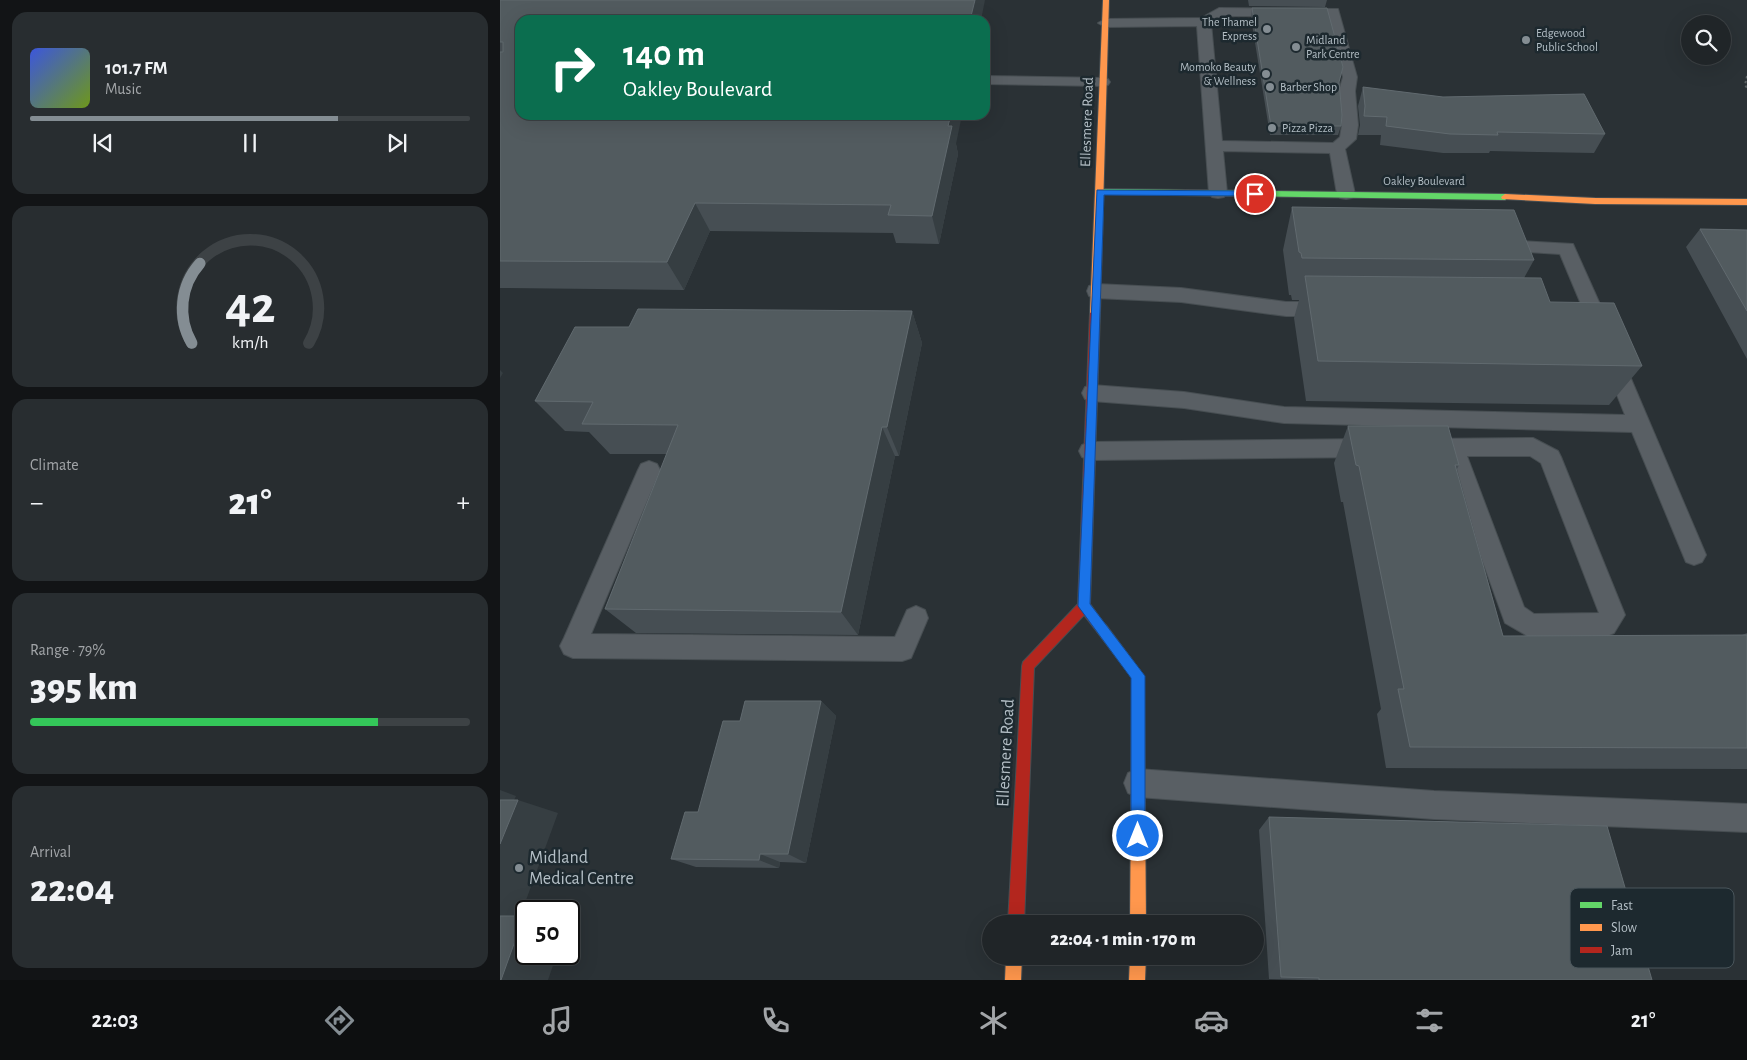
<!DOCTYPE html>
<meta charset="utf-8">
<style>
:root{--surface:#202528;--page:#282d30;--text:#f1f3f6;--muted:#a2a5a8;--line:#3d4245;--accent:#848d93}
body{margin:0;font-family:"Alegreya Sans",sans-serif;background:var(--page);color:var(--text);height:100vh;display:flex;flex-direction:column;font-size:19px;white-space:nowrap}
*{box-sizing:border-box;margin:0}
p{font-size:16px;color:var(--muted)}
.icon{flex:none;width:28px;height:28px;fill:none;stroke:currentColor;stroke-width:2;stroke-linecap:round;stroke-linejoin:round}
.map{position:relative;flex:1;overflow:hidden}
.drawer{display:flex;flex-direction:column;gap:12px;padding:12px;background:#121416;width:500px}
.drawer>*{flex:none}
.hud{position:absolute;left:15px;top:15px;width:475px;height:105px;border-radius:15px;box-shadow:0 5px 20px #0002,0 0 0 1px var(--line);background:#0b6e4f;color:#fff;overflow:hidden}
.tools{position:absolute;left:1181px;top:15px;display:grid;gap:10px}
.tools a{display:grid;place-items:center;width:50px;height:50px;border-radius:50%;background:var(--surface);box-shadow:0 5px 20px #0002,0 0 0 1px var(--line);font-size:25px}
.speed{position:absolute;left:15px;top:900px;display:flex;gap:10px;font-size:25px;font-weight:700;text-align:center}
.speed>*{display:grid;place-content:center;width:65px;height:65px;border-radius:50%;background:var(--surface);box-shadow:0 5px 20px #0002,0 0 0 1px var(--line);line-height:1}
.speed .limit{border:2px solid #111;border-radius:8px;background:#fff;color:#111}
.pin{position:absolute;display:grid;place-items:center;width:42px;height:42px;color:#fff;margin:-21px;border:2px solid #fff;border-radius:50%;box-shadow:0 1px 5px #0007}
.me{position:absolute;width:55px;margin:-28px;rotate:0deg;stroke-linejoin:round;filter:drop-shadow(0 0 4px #0008)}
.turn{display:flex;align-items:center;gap:18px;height:105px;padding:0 25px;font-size:22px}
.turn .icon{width:65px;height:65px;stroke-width:2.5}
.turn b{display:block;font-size:35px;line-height:42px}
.big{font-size:38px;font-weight:800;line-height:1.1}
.drawer .tile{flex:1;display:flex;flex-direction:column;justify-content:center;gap:8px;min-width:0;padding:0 18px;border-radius:15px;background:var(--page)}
.drawer .dial{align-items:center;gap:0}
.dial svg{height:130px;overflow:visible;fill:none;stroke:var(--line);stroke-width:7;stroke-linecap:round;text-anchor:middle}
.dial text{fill:var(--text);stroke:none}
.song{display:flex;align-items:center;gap:15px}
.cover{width:60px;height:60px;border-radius:8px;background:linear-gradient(135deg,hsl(230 70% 55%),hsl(80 70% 35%))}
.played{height:5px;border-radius:2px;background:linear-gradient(90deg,var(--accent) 70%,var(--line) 70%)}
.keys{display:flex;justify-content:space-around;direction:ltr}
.heat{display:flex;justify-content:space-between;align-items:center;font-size:28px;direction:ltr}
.charge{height:8px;border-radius:4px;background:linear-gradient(90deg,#34c759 79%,var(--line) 0)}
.trip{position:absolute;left:482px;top:915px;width:282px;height:50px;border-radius:25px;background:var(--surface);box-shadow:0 5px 20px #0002,0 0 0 1px var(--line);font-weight:800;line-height:50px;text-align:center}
.dock{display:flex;height:80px;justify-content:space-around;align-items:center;background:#0d0f10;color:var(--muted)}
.dock .icon{width:35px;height:35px}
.dock .selected{color:var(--accent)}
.dock b{font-size:22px;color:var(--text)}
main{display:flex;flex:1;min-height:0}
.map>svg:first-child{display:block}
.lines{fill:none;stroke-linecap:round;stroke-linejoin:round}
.lane-casing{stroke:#474e52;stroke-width:2}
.fast-casing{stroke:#474e52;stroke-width:2}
.slow-casing{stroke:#474e52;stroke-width:2}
.jam-casing{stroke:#474e52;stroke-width:2}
.path{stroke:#5c6264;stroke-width:2;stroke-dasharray:2.5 2.5;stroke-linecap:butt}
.lane{fill:#595f64;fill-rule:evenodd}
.fast{fill:#63d668;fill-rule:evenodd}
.slow{fill:#ff974d;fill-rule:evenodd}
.jam{fill:#b3261e;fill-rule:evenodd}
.wall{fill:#464e53}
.shaded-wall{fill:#363e42}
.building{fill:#525b5f;stroke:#616a6f}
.route{fill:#1a73e8;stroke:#114b97}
.poi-dot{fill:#848d93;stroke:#1d292f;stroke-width:2}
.labels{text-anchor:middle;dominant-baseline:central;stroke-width:5;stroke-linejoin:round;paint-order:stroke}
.far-poi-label{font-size:12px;fill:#b4bfc6;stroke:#1d292f;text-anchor:start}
.far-street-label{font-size:12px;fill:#b4bfc6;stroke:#1d292f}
.street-label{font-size:15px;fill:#b4bfc6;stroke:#1d292f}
.near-street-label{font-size:18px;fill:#b4bfc6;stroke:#1d292f}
.near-poi-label{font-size:18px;fill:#b4bfc6;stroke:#1d292f;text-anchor:start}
.key{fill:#1d292f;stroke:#4a565c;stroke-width:1}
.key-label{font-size:14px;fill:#b4bfc6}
</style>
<main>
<section class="drawer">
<div class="tile">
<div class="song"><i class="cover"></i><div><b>101.7 FM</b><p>Music</p></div></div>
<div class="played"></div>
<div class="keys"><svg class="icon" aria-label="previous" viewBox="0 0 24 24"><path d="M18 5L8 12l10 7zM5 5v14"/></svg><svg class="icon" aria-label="pause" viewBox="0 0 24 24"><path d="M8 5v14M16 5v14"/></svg><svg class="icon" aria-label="next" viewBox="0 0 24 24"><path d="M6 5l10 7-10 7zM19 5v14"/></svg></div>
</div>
<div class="tile dial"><svg viewBox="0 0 100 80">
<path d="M14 69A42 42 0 1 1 86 69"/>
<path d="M14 69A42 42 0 0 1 19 20" stroke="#848d93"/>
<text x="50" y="56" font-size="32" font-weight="700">42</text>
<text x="50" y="72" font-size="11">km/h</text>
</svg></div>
<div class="tile"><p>Climate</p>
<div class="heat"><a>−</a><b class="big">21°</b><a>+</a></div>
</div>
<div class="tile"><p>Range · 79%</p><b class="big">395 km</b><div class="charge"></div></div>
<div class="tile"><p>Arrival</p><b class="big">22:04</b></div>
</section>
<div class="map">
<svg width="1247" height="980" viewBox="0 0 1247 980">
<rect width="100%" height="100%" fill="#2a3135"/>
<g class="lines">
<defs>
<path id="lane" d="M719,8L838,9L857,77L855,91L858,125L856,139L845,149L855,194L852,198L846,199L840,198L837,194L830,153L723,151L727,193L724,197L718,198L712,197L709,193L697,26L605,27L598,23L605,19L701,18ZM722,16H827L843,77L839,91L842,125L840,137L833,143L722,141L711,23Z
M485,76L603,78L608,79L610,82L608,85L603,86L485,84Z
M999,240L1073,244L1103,311L1100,316L1093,318L1086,316L1060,254L993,250L990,246L993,242Z
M596,284L681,288L786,302H827L834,304L837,309L834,314L827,316H786L681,302L596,298L589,296L587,291L589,286Z
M1113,352L1120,355L1123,360L1206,555L1202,562L1194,565L1186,562L1132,432L784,423L684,408L592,401L585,399L582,393L585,387L592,385L684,392L784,407L1125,415L1103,360L1106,355Z
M1033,438L1058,451L1061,457L1125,615L1114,633L1105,637L1031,638L1005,623L945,457H924L916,454L913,448L916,442L924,439ZM967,456H1030L1041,463L1099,613L1034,614L1024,607Z
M869,439L877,442L880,448L877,454L869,457L590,460L582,457L579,451L582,445L590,442Z
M149,461L157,464L160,470L91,634L395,637L407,610L416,606L425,610L428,618L411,658L402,661L73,658L64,654L60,646L64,638L138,470L141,464Z
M638,769L934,791L1247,804V832L934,819L638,797L628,793L624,783L628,773Z"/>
<path id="fast" d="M600,189L1005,194L1009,197L1005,200L597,194V190Z"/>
<path id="slow" d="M603,0H609L600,313L595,316L590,313Z
M1005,194L1095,198L1247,199V205L1095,204L1002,199L1001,197Z
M602,623L606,625L644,676L646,924H630L632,678L598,633L596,629L598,625Z
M506,956H522L521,980H505Z
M630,956H646L645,980H629Z"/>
<path id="jam" d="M595,310L600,313L590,604L608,629L606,633L602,635L598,633L584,615L534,668L524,924H508L522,666L523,662L578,604L590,313Z"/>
</defs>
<use href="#lane" class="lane-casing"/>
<use href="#fast" class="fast-casing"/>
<use href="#slow" class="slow-casing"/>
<use href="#jam" class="jam-casing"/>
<path class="path" d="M1247,76L1245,85L1247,88"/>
<use href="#lane" class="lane"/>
<use href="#fast" class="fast"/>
<use href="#slow" class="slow"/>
<use href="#jam" class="jam"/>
</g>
<path class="wall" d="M0,0L20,20L456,144L458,154L439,244L396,243L393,233L210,231L184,290L0,288Z
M748,0H827L825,7L749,6Z
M752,8L839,83L841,126L838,135H770L751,18Z
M863,87L1105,134L1094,153L990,151L989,153H943L880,145L881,135H858L860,125L858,106Z
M792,207L1034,260L1024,278L1050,302L1142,366L1109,405L806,401L794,318L799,300H792L791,295H789L783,250Z
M1200,229L1247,230V359L1186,247Z
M412,311L422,343L399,456H395L358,635L136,633L105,609L167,454H110L89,432L65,431L35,401L129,327Z
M848,426L959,465L957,469L1003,636L1242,635L1247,633V769L886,768L877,714L881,709L843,502H841L834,463Z
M321,701L336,716L306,863L280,862L279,868L196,867L171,859L198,812L240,721Z
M769,817L1152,980H805L769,979L759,830Z"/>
<path class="shaded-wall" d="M475,0H485L481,20H470Z
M451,115H462L456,144L458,154L439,244L432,216Z
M195,203L210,231L184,290L167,262Z
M412,311L422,343L399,456L387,427Z
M0,370L3,373L0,378Z
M382,427L395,456L358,635L341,612Z
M321,701L336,716L306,863L288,854Z
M0,790L16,796L8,813L0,811Z
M18,800L58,813L18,922L0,919V844Z
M260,854L280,862L279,868L259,860Z
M24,916H26V954H57L48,980H1Z"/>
<path class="building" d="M0,0H475L470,20H20V115H451L448,126H452L432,216L388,215L391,205L195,203L167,262L0,261V52H3V42H0Z
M752,8H827L843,67L839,82L842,115L841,126H771Z
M863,87L943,97L1084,94L1105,134L997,132L998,135L950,134L886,126L887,117L864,116L865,106Z
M792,207L1014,210L1034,260L802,258L801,253L799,252Z
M1200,229L1247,230V311Z
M805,276L1041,278L1050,302L1114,303L1142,366L818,361Z
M138,309L412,311L387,427H382L341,612L105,609L178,425L82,424L93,402L35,401L75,327H129Z
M848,426H948L959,465H955L1003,636L1247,635V748L910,747L898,689H904L859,466L856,465Z
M245,701H321L288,854H260L259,860L171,859L185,812H198L223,721H240Z
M0,800H18L0,844Z
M769,817L1107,826L1152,980H819V978L781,977Z
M0,916H24L1,980H0Z"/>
<path class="route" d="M597,190L755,191L759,194L755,196L604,195L590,604L645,676V836L643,841L638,843L633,841L631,836V678L578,606Z"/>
<g class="poi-dot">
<circle cx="767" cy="29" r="5"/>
<circle cx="1026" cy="40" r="5"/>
<circle cx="796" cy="47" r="5"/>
<circle cx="766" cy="74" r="5"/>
<circle cx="770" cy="87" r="5"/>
<circle cx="772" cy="128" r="5"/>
<circle cx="19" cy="868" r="5"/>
</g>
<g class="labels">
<g class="far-poi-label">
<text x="757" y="22" text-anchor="end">The Thamel<tspan x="757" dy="14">Express</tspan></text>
<text x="1036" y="33">Edgewood<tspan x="1036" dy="14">Public School</tspan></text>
<text x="806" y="40">Midland<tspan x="806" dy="14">Park Centre</tspan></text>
<text x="756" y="67" text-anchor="end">Momoko Beauty<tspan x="756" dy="14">&amp; Wellness</tspan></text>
<text x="780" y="87">Barber Shop</text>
<text x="782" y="128">Pizza Pizza</text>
</g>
<g class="far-street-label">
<text x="924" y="181">Oakley Boulevard</text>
</g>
<g class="street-label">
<text transform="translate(587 122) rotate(-88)">Ellesmere Road</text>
</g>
<g class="near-street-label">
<text transform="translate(506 753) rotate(-87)">Ellesmere Road</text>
</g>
<g class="near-poi-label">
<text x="29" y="858">Midland<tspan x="29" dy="21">Medical Centre</tspan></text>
</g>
</g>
<rect x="1070" y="888" width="164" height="80" rx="8" class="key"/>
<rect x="1080" y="902" width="22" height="6" fill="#63d668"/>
<rect x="1080" y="924" width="22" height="7" fill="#ff974d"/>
<rect x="1080" y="947" width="22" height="6" fill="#b3261e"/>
<g class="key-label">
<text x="1111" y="910">Fast</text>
<text x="1111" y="932">Slow</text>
<text x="1111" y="955">Jam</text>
</g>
</svg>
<div class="tools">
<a><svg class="icon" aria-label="search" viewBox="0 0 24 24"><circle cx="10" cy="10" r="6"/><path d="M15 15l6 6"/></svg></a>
</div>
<div class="speed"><div class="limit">50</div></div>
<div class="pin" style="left:755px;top:194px;background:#d93025"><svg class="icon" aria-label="arrive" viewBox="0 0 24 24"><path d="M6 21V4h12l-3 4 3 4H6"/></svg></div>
<svg class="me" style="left:638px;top:836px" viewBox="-20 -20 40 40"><circle r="17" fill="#1a73e8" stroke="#fff" stroke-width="3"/><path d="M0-11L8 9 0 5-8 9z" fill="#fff"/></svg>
<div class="trip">22:04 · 1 min · 170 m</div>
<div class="hud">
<div class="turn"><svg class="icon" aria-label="right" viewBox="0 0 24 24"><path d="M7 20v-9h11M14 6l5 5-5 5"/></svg><div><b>140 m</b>Oakley Boulevard</div></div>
</div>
</div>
</main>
<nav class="dock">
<b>22:03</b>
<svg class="icon selected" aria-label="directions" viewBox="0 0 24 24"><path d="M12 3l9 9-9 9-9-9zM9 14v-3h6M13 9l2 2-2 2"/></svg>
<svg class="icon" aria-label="music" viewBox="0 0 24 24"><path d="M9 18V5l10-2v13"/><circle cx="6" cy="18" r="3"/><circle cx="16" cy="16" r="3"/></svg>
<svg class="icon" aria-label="phone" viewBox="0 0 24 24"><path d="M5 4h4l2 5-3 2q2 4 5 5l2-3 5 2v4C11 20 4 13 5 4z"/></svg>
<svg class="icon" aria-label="climate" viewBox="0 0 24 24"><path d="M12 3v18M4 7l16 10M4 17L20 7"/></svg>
<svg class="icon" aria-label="car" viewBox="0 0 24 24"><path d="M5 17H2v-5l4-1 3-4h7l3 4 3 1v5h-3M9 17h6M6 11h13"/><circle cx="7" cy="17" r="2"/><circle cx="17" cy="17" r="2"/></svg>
<svg class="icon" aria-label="filters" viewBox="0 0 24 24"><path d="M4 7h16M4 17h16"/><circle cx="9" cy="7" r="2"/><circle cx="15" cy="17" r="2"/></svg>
<b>21°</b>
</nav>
